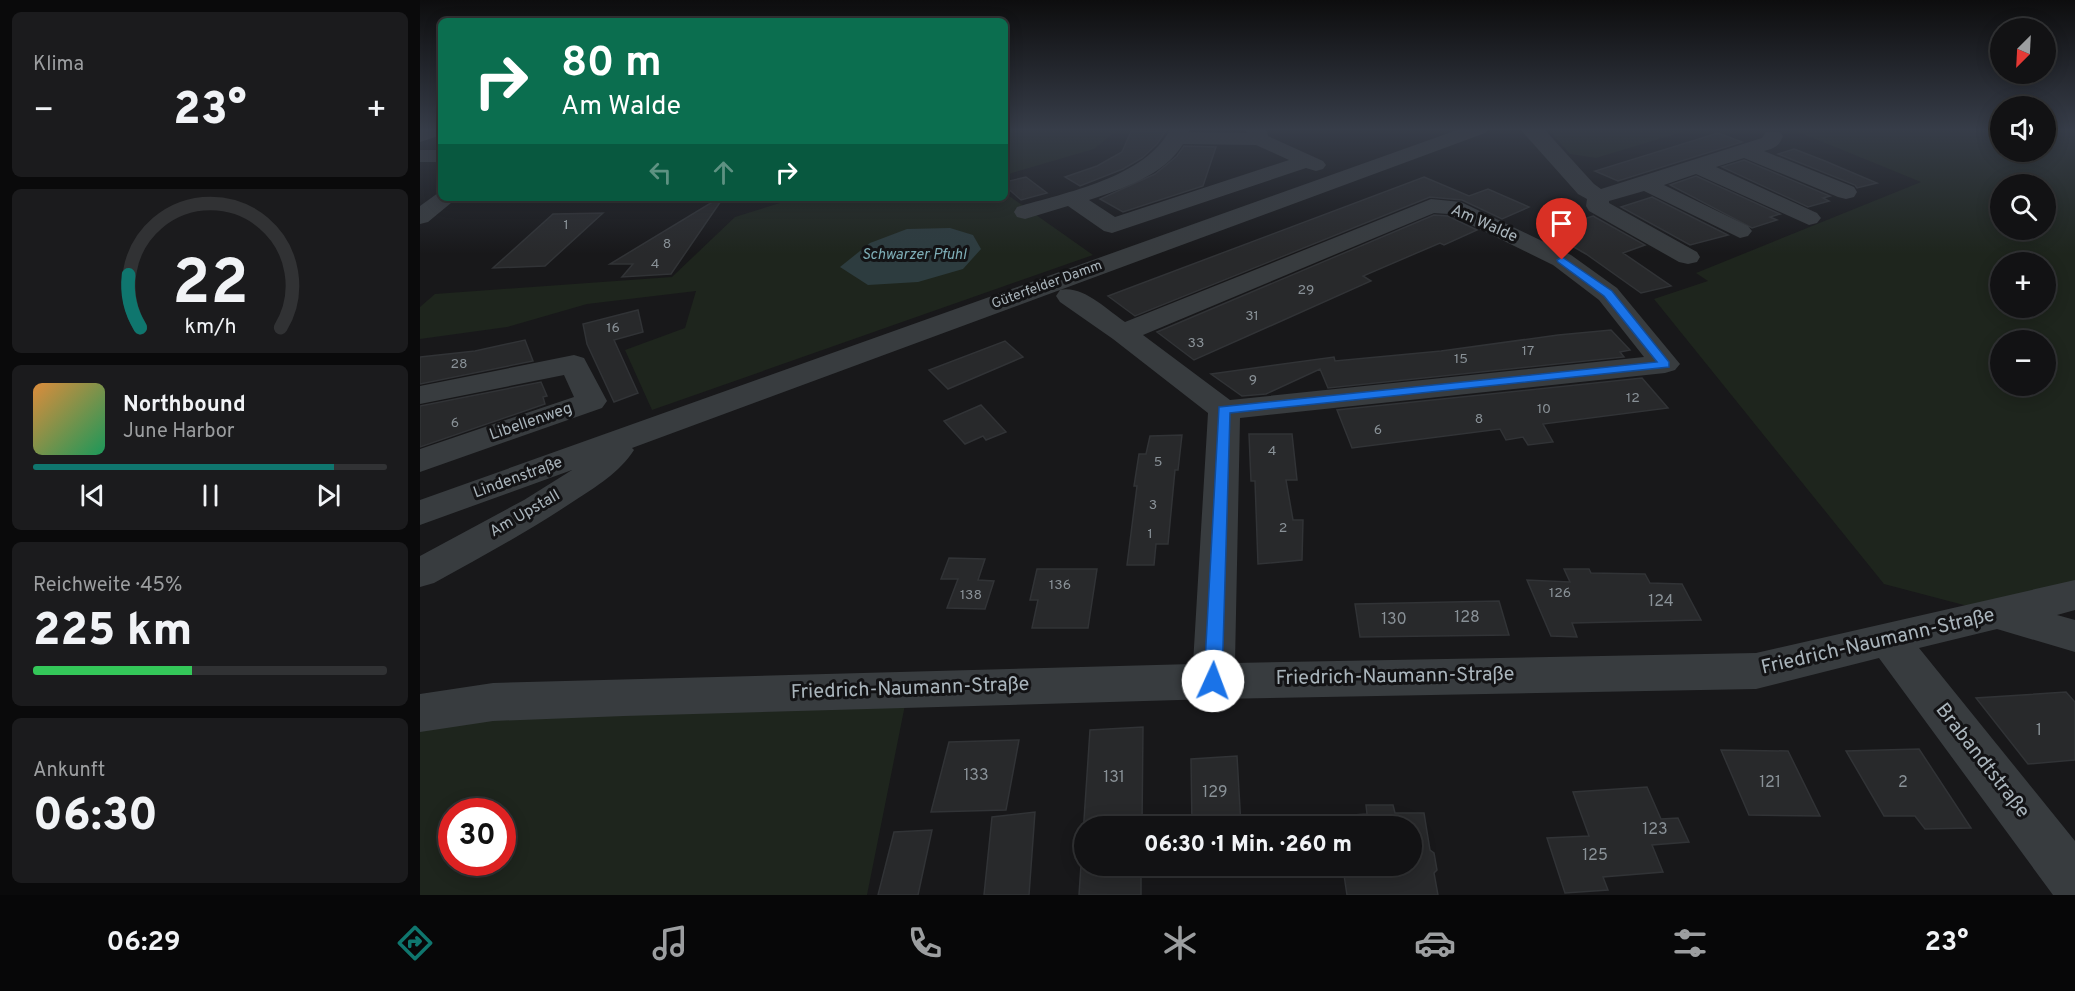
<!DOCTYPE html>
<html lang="de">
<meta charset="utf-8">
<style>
:root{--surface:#121214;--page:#1b1b1d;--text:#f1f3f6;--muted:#9c9ea0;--line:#313234;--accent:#0f766e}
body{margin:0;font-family:Overpass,sans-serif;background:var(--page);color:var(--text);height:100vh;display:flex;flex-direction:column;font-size:22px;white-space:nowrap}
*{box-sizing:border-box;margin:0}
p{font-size:20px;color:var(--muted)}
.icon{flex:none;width:33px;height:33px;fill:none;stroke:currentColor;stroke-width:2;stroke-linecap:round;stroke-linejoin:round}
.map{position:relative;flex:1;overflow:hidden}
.side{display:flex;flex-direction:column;gap:12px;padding:12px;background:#0a0a0b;width:420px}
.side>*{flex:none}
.top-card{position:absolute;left:18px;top:18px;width:570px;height:183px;border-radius:9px;box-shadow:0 3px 15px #0003,0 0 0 2px var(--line);background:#0b6e4f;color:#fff;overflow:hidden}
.needle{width:39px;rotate:204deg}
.tools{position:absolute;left:1570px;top:18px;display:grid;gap:12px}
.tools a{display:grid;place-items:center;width:66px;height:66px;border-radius:50%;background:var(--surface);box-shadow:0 3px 15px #0003,0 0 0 2px var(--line);font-size:30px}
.speed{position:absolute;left:18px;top:798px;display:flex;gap:12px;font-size:30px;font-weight:700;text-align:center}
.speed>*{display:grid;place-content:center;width:78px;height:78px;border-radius:50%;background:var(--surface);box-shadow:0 3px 15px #0003,0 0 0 2px var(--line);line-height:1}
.speed .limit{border:9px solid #d22;background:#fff;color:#111}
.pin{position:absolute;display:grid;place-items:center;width:51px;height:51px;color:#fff;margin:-62px -26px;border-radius:50% 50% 50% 0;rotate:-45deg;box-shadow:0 0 6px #0007}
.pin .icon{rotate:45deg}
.me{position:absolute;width:66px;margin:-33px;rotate:2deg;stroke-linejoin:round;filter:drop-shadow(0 0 4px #0008)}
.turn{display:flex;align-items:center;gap:21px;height:126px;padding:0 24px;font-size:27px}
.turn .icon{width:78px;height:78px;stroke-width:2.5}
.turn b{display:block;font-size:42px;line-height:51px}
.lanes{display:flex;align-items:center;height:57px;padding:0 24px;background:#0003;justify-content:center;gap:30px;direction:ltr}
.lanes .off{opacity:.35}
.big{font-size:45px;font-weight:800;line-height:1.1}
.side .card{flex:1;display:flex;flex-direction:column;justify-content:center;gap:9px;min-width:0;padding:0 21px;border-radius:9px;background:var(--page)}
.side .dial{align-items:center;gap:0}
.dial svg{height:156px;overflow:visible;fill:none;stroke:var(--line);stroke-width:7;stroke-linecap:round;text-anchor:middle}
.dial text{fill:var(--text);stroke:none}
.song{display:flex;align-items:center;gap:18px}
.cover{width:72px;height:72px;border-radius:9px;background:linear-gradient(135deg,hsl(30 70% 55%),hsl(150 70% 35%))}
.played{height:6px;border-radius:3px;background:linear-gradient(90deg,var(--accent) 85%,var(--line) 85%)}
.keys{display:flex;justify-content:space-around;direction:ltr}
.heat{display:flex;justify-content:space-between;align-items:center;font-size:33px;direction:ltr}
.charge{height:9px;border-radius:4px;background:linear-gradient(90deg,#34c759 45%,var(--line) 0)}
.trip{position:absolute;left:654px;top:816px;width:348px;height:60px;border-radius:30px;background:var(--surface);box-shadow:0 3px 15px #0003,0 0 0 2px var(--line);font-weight:800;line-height:60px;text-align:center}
.dock{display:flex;height:96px;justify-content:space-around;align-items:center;background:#070708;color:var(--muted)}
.dock .icon{width:42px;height:42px}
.dock .on{color:var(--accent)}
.dock b{font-size:27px;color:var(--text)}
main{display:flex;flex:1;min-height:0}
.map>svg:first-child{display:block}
.green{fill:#1e251d;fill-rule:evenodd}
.water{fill:#2d3c3f}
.building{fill:#28292b;stroke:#313336;stroke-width:1.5}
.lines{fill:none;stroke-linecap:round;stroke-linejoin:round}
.minor{fill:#383c3f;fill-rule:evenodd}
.route{fill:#1a73e8;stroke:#114b97;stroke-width:1.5}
.labels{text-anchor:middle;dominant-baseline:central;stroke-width:6;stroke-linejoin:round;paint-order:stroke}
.number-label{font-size:14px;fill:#899197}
.far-street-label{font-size:14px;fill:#a9b4bb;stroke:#131315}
.far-water-label{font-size:15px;font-style:italic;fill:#7eaeb7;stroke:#131315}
.street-label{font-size:16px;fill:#a9b4bb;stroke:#131315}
.near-number-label{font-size:16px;fill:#899197}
.near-street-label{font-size:20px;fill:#a9b4bb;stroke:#131315}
</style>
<main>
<section class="side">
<div class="card"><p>Klima</p>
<div class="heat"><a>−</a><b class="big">23°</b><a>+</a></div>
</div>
<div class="card dial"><svg viewBox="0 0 100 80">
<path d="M14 69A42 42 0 1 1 86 69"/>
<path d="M14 69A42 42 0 0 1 8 42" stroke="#0f766e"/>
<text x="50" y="56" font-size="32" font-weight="700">22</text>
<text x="50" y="72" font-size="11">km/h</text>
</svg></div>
<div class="card">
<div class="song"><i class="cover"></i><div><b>Northbound</b><p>June Harbor</p></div></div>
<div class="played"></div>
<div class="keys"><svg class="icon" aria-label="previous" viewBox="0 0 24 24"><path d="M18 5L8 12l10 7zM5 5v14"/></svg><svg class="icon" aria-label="pause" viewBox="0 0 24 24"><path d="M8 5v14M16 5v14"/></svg><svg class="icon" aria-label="next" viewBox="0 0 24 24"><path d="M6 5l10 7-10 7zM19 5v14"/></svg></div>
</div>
<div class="card"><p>Reichweite · 45%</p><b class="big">225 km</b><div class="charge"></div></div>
<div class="card"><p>Ankunft</p><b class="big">06:30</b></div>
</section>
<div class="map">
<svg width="1655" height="895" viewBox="0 0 1655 895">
<rect width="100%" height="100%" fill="#18181a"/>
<path class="green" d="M585,129H698L674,149L585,175Z
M1128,129H1272L1176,158L1150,154Z
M1371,129H1581V152H1626V129H1655V595L1578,614L1464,584L1234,299L1288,281L1276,273L1501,182ZM1581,184H1626V230H1581ZM1581,262H1626V308H1581ZM1581,340H1626V386H1581Z
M585,193L673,255L232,410L205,350L265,328L276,291L167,304L87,327L0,339V307L15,294L252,277L315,217L376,198H585Z
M488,690L447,895H0V713ZM32,812H82V862H32Z"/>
<path class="water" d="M530,228L553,235L561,249L543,269L498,282L448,285L420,267L450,243L487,229Z"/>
<path class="building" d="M712,129H747L737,144L722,158L703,169L660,186L645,177L677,166L702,152Z
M1298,133L1322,142L1198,181L1175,171Z
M764,146L796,147L783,186L703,212L680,199L735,174L757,156Z
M1374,149L1405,161L1457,183L1437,188L1435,185L1358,154Z
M1324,160L1410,196L1403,198L1409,201L1388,207L1302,167Z
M1276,176L1360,214L1350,217L1357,220L1332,228L1250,185Z
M606,177L627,193L601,200L585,186V182Z
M1004,177L1049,196L1068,189L1109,207L1082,219L1042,200L1010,197L715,316L688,296Z
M1232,197L1308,235L1270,245L1201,207Z
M299,198H303L251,274L202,277L213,264H190Z
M183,213L125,266L73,268L133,214Z
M1014,215L1028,216L1057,230L1024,245L1020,243L943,276L951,281L774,360L737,332Z
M1173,216L1225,245L1203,253L1251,286L1221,293L1166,254L1126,231Z
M218,310L223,332L194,340L218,393L194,402L167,344L163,324Z
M1191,330L1210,350L1200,352L1204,357L908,388L900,369L846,394L822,396L791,374L914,357L915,361L1021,351L1138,335Z
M105,340L113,361L0,384V357L55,351Z
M585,341L603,357L528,389L509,370Z
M1222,378L1248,408L1123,424L1133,442L1108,445L1103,437L1086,440L1080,429L932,448L917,410Z
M121,382L127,396L123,397L125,404L0,447V406Z
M561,405L586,432L566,440L563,436L545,444L524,421Z
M829,434H872L877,480H866L873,520H883L882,560L838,564L835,481H831Z
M762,435L758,470H755L748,544H736L734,565H707L717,486H714L719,454H726L730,436Z
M529,558L565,559L558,580L574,581L565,609L527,608L538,579H521Z
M617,569H677L668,628H612L618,600H610Z
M1144,569H1169L1171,573L1225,574L1230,583L1262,584L1281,620L1152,623L1157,637L1131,636L1107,580L1150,582Z
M1079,601L1089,635L940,637L935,604Z
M1646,692L1655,702V760L1608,764L1556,698Z
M723,727L722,826H664V866H721V895H659L670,730Z
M599,740L586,810L511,812L529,742Z
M1499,749L1551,828L1505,829L1495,816H1464L1426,751Z
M1301,750L1368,751L1400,816L1329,815Z
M817,756L821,826H772L771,759Z
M1227,787L1241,819L1258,818L1269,842L1232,845L1243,872L1183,877L1188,890L1145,893L1127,838L1169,836L1153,792Z
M946,805H973L975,813H1004L1010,850L1014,853L1017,870L1014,873L1018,895H927L924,875L878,876L877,866H992V826H875L874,819L947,814Z
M615,812L609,895H564L572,817Z
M512,830L498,895H458L474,832Z"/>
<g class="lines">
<path class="minor" d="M0,129H21V135L0,142Z
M750,129H770L768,132L827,133L826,129H846L848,136L903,161L906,165L903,169L896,171L886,168L692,233L684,231L648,206L605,219L597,217L594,212L597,207C644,193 727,177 750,129ZM763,144L836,145L869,160L695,217L669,200C702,189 745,175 763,144Z
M1040,129H1068L1065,133L212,448L214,450C199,473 177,486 154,501C109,531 61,557 14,583L0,587V556L104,500L152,470L0,525V500Z
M1100,129H1124L1174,184L1181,189L1342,138L1346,132H1360L1363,136C1359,147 1354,148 1344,151L1434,187L1437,192L1434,197L1426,199L1418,197L1324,158L1296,167L1397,213L1401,218L1397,223L1389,225L1276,174L1244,185L1328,226L1332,231L1328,236L1320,238L1224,191L1189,201V203L1277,252L1280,257L1277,262L1268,264L1259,262L1169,211L1166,206L1167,199L1158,194Z
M0,150H21V162H0Z
M18,193H21V198H37L8,222L0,224V206Z
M1011,199L1041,202L1151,255L1197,288L1260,364L1255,370L1245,373L820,418L815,663L1336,653L1655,580V610L1637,615L1655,620V652L1577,629L1499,648L1655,841V895H1633L1459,658L1336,689L793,699L204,716L73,721L0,732V694L73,683L773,664L788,413L693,339L640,302L636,296L640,290C663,285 687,310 705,322ZM1014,213L1029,214L1133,265L1179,300L1224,357L810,400L723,335Z
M154,355L164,358L187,401L182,408L0,472V449L154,397L144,375L0,404V386Z"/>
</g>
<linearGradient id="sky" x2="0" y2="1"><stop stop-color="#0d0d0e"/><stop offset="0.51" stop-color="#373d49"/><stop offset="1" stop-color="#373d49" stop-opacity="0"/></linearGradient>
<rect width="1655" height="254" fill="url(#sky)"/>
<path class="route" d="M1142,257L1192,291L1249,362V367L810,413L802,681L800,686L793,688L787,686L784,681L799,407L1237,362L1184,296L1138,262L1137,260Z"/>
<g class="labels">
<g class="number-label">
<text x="146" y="225">1</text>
<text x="247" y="244">8</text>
<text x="235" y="264">4</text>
<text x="886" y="290">29</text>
<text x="832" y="316">31</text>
<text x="193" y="328">16</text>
<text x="776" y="343">33</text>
<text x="1108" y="351">17</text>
<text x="1041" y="359">15</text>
<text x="39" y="364">28</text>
<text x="833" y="380">9</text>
<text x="1213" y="398">12</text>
<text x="1124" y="409">10</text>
<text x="1059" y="419">8</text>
<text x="35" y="423">6</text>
<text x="958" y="430">6</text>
<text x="852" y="451">4</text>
<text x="738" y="462">5</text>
<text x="733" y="505">3</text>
<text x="863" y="528">2</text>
<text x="730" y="534">1</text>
<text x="640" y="585">136</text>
<text x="1140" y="593">126</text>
<text x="551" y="595">138</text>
</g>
<g class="far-street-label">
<text transform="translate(627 285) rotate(-20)">Güterfelder Damm</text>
</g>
<g class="far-water-label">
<text x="494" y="255">Schwarzer Pfuhl</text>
</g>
<g class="street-label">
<text transform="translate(1064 224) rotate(24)">Am Walde</text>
<text transform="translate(111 422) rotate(-19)">Libellenweg</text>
<text transform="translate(98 478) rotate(-20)">Lindenstraße</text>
<text transform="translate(105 514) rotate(-30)">Am Upstall</text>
</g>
<g class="near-number-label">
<text x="1241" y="602">124</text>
<text x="1047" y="618">128</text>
<text x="974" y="620">130</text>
<text x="1619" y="731">1</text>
<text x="556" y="776">133</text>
<text x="694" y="778">131</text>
<text x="1350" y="783">121</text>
<text x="1483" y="783">2</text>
<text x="795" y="793">129</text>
<text x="1235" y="830">123</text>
<text x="1175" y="856">125</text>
</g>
<g class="near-street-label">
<text transform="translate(1458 642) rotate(-13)">Friedrich-Naumann-Straße</text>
<text transform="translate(975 677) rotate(-1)">Friedrich-Naumann-Straße</text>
<text transform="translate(490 689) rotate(-2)">Friedrich-Naumann-Straße</text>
<text transform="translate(1562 761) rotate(52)">Brabandtstraße</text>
</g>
</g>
</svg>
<div class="tools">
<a><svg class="needle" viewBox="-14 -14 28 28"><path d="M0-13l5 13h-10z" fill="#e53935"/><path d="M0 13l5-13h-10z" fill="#9c9ea0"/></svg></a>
<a><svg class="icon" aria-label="sound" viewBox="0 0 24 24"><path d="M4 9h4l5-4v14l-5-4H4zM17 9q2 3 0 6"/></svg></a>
<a><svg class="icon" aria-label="search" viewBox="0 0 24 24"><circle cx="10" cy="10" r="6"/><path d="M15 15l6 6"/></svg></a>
<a>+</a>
<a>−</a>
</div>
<div class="speed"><div class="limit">30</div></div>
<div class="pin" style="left:1142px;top:260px;background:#d93025"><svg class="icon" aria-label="arrive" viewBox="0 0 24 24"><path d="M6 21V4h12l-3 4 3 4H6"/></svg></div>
<svg class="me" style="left:793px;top:681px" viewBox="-20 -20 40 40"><circle r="19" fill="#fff"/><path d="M0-13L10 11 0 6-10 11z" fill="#1a73e8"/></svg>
<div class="trip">06:30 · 1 Min. · 260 m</div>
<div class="top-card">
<div class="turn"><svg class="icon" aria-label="right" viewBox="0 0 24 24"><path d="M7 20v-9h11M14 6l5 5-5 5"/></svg><div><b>80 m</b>Am Walde</div></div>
<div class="lanes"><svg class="icon off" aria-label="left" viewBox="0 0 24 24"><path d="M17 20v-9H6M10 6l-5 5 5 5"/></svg><svg class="icon off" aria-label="ahead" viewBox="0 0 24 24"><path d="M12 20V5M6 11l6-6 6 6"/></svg><svg class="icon" aria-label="right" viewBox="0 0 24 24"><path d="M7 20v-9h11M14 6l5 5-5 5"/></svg></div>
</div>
</div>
</main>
<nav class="dock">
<b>06:29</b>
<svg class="icon on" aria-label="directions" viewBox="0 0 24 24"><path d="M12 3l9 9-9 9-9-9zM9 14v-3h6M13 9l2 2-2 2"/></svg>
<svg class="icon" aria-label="music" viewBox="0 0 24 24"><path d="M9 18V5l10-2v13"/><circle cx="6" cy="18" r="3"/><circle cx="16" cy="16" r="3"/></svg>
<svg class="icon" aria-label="phone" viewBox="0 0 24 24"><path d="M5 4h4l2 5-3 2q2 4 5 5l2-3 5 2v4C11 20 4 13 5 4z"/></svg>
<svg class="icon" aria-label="climate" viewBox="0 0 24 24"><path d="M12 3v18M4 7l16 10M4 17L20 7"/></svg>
<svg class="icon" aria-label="car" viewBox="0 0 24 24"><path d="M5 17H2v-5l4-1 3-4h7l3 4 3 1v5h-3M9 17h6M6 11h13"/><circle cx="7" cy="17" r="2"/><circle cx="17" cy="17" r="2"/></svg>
<svg class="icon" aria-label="filters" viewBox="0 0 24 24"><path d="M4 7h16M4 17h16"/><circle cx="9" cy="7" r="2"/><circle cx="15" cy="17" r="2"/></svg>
<b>23°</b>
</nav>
